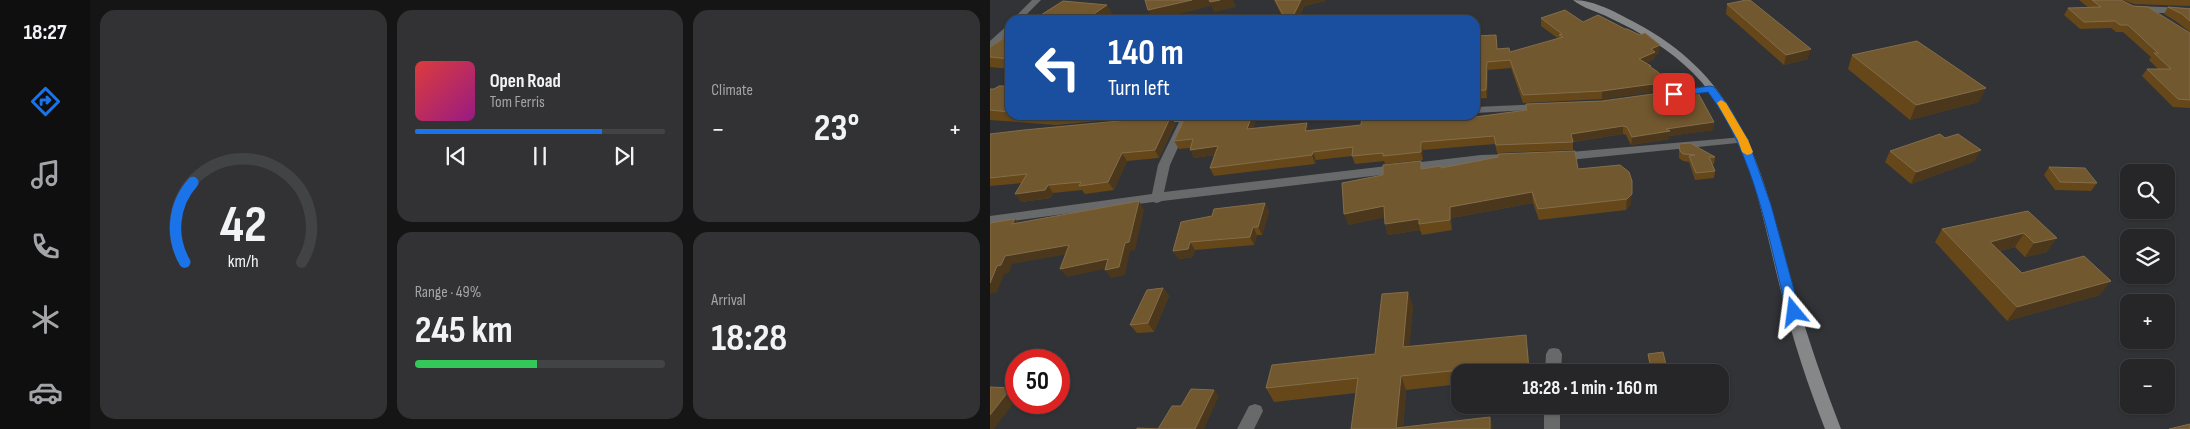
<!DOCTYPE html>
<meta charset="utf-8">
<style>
:root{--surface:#262628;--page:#323234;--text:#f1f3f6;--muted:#a4a5a8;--line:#424345;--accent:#1a73e8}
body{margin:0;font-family:"Sofia Sans Condensed",sans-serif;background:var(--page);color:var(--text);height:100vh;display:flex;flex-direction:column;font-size:19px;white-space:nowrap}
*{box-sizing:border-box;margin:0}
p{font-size:16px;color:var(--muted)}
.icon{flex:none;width:28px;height:28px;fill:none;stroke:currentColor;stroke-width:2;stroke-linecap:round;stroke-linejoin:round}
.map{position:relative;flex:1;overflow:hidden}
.side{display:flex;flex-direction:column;gap:10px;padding:10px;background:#151516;width:900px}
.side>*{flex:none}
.banner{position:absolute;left:15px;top:15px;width:475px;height:105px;border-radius:15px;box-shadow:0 1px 4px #0004,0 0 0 1px var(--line);background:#1a4fa0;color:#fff;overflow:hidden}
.tools{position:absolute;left:1130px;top:164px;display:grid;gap:10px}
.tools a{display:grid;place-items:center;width:55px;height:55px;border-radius:10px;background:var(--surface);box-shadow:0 1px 4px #0004,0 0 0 1px var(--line);font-size:25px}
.speed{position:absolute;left:15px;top:349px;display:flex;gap:10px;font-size:25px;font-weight:700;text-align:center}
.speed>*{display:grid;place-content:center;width:65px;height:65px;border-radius:50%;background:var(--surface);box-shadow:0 1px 4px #0004,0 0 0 1px var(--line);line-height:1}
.speed .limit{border:8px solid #d22;background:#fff;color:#111}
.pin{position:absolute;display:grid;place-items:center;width:42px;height:42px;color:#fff;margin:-21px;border-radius:10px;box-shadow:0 2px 8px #0006}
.me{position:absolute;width:55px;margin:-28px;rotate:344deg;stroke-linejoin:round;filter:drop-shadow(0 0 4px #0008)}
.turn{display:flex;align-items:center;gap:18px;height:105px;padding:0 20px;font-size:22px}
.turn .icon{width:65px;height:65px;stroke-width:2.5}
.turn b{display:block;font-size:35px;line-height:42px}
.big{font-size:38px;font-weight:700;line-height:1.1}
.side .card{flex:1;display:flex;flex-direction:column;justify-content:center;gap:8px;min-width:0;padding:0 18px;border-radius:15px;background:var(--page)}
.side .dial{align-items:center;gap:0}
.dial svg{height:130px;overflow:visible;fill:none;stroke:var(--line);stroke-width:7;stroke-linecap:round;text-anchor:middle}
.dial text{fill:var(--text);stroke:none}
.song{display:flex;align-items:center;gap:15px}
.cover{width:60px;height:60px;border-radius:8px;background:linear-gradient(135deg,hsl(0 70% 55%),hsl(310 70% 35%))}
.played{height:5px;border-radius:2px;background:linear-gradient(90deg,var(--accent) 75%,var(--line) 75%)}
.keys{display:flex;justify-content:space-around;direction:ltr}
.heat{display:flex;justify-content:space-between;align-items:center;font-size:28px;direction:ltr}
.charge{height:8px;border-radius:4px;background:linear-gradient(90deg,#34c759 49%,var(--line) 0)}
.side .tiles{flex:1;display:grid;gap:10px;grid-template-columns:repeat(3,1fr)}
.card:first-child{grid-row:span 2}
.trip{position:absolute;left:461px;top:364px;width:278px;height:50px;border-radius:15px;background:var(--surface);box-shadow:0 1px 4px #0004,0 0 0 1px var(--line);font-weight:700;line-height:50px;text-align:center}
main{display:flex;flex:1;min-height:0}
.dock{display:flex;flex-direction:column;width:90px;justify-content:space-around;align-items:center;background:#0f0f10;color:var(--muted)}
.dock .icon{width:35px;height:35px}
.dock .on{color:var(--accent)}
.dock b{font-size:22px;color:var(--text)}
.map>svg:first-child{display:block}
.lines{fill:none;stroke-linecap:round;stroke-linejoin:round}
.street{fill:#68696a;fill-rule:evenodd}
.secondary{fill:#868789;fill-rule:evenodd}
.wall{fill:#65471a}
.shaded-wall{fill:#4b381c}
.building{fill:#72582f;stroke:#836d4b}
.route{fill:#1a73e8;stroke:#114b97}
.slow{fill:#f59e0b}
</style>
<main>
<nav class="dock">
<b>18:27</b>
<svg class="icon on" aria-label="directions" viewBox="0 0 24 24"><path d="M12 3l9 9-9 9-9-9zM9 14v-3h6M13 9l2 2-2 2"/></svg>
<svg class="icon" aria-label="music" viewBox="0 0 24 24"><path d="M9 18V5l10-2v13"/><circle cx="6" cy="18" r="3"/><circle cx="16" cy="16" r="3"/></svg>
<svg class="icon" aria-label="phone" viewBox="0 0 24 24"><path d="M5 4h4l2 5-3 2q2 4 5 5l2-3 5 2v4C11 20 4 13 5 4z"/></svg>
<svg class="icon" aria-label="climate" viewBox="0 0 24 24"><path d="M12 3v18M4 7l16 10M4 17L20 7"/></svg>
<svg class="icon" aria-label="car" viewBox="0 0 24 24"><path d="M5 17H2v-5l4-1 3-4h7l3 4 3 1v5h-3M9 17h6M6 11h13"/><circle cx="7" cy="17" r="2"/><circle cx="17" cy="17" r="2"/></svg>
</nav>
<section class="side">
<div class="tiles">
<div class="card dial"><svg viewBox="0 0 100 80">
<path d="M14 69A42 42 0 1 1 86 69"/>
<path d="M14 69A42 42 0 0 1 19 20" stroke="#1a73e8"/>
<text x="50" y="56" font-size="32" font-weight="700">42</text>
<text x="50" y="72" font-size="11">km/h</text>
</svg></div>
<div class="card">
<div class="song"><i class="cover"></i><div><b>Open Road</b><p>Tom Ferris</p></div></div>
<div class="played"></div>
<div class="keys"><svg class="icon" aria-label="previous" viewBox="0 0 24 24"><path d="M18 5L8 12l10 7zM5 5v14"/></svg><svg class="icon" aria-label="pause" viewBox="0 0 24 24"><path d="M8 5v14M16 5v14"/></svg><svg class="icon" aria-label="next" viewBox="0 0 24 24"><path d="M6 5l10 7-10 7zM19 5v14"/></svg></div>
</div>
<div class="card"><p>Climate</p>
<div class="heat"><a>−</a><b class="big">23°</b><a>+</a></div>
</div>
<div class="card"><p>Range · 49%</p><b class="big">245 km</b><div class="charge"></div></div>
<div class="card"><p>Arrival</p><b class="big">18:28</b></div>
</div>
</section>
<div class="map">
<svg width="1200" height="429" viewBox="0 0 1200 429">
<rect width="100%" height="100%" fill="#323336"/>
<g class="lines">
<path class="street" d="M42,0H51L31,20H22Z
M1117,0H1128L1144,6L1200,8V14L1143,12Z
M20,23V31L3,48L0,49V41Z
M720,86L724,87V91L682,97L677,94L682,91Z
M552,104L557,107L556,109L485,113V107Z
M191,115H238L233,118L200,121L180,165L174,192L491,155L519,154L525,158L519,162L491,163L172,201L167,203L163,202L0,224V216L162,194L168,165L189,122L167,123L162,120L167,117Z
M753,137L757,138L759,140L757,142L569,161L563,157L569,153Z
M564,348L569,349L572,354L571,372H555L556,354L559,349Z
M265,404L271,406L273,411L264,429H247L259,406Z
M554,405H570V429H554Z"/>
<path class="secondary" d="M583,0C605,0 627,13 646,23C761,84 774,183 806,297C819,342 834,385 851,429H835C818,385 803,341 792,295C772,219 761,130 702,72C679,49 650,32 620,18C609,12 592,8 583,0Z"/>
</g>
<path class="wall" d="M284,0H335V1L314,6L307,20L293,18Z
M1089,0H1131L1200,33V108L1183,107L1152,76L1157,69H1168L1159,60L1161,57L1133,32H1126L1121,28L1090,29L1074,15L1078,8H1099Z
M1133,0H1200V6L1144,4Z
M737,4L818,59L794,65L736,14Z
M1178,7L1200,9V32L1187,22L1174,14Z
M551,18L593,22L669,53L665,55L664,59L656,63L661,67L677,90L612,99L533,103L521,68L498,70L497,98L485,99V106V36L507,49L520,52L569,39L551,26Z
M20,34V69L0,67V47Z
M862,55L989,102L920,120L858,69Z
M20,85V115H113L109,121L66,125L0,120V89H4L18,86Z
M686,93L724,122L723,130L679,136V139L641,145L636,135L633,134L583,142V150L507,153L505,144L433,150V160L395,164L394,161L365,164L362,156L326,160L325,164L224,176L220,168L225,155L204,158L200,148L189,149L184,141L268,115L263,128L319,130L485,117L536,110V104L612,101Z
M181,116L185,124L169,158L137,161L124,190L95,194L92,190L63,193L61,198L31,202L32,183L0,186V134Z
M689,144L725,157L724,164H722L725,171L724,178L705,180L699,162L693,161L689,158Z
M900,151L985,161L921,184L895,162Z
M630,165L641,204L636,210L549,220L543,203L462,218V230L432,235L430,230L398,235L395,224V217L358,225L433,169L451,168L588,169Z
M1059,167L1107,183L1101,191L1065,190L1054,175Z
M275,203L279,212L272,235H267L264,245L205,250L203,257L189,259L183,251L222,216Z
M1038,211L1057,252L1035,257L1025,247L1010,251L1032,273L1110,295L1017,321L945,242L952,229Z
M173,288L179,296L164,332L147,333L140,325Z
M423,306L419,346L538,349L539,372H470V384L416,390L413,427L361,429L366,393L284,402L276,388L385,354Z
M658,354L676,365V369L661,371L658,358Z"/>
<path class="shaded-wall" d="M202,0H219L221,6L165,20H163L158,10Z
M230,0H243L246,7L224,12L220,2Z
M311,0H335V1L314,6L307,20H301Z
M117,5L123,15L116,20H95Z
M670,45L669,53L665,55L664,59L649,67V59L661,49Z
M821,49L818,59L794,65L796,55Z
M497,62L498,70L497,98L496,90Z
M678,82L677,90L612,99V91Z
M996,88L989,102L920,120L926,105Z
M106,115H113L109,121Z
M262,115H268L260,137L257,129Z
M181,116L185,124L169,158L165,150Z
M724,122L723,130L679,136V139L641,145L642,137L676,129Z
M317,123L319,131H315Z
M633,126V134L581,142V134Z
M431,142L433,150V160L431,152Z
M228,146L232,154L204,158L200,150Z
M991,150L985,161L921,184L926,172Z
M323,152L326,160L325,164L322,155Z
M132,153L137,161L124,190L118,182Z
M58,185L63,193L61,198L31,202L25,194Z
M542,192L543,203L462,218V230L460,220V207Z
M642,194L641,204L636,210L637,199Z
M149,201L154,210L145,250L140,251L135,275L121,278L115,270L135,243Z
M275,203L279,212L272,235L268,227Z
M394,206L397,217L358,225L354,214Z
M25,219L32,227L22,224Z
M429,219V224L430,230L398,235L395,224Z
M263,227L267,235L264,245L260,237Z
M1034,233L1025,247L992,255L1000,242Z
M1067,238L1057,252L1035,257L1044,243Z
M200,242L205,250L203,257L189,259L183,251Z
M79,245L85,253L22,264L19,273L14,274L7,292L0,294V283L7,266L15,256Z
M118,259L124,267L77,277L70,269Z
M1121,281L1110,295L1017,321L1027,307Z
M173,288L179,296L164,332L158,323Z
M418,292L423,306L418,361L413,347Z
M411,376L416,390L413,429L406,428Z
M21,388L26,392V400L4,429H0V415Z
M224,390L229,396L214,429H205Z
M500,417L503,429H500Z"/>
<path class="building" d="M155,0H202L158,10Z
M219,0H230L220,2Z
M285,0H311L301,20H254L295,18Z
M756,0H760L821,49L796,55L737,4Z
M1102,0H1131L1143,6L1158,7L1200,33V100L1188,99L1157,69H1181L1164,53H1168L1138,25H1130L1125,21L1094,22L1078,8L1111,7Z
M73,1L117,5L95,20H43Z
M1178,7L1200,9V21L1192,14Z
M575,10L593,22L608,15L635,29H637L650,35L655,33L670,45L661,49L665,52L649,59L661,66H659L668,72L678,82L612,91L533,95L520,60L497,62L496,90L485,91V36L506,35L507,49L519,48L520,52L573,37L569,35L572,34L551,18Z
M20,34V59L0,57V47Z
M927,41L996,88L926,105L862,55Z
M20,85V112L0,110V89H4L9,86H18Z
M685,91L686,93L707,91L724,122L676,129L680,131L642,137L637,127L633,126L581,134L583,142L506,145L504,136L431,142V152L393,156V153L362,156L363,147L323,152L322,155L220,168L228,146L200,150L203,139L184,141L196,115H262L257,129L317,123L315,131L371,125L372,115H484L485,117L537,110L536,104L612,101Z
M181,116L165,150L132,153L118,182L89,186L91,182L58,185L55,190L25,194L37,174L0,178V134L34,130Z
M950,134L955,138L968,134L991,150L926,172L900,151Z
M700,143L725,157H719L725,171L706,173L699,156L705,155L693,154L690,151L689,144Z
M585,151L588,169L630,165L639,172L642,181V194L637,199L548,209L542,192L460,207V220L429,224V219L395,224L394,206L354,214L352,183L393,175V165L431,161V169L451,166V168L508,157V154Z
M1059,167L1095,168L1107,183L1070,182Z
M149,201L139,242L135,243L129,267L115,270L118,259L70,269L79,245L15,256L11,265L7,266L0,283V223L25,219L22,224Z
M275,203L268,227H263L260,237L200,242L198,249L183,251L191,222L222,216L224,209Z
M1038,211L1067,238L1044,243L1034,233L1000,242L1032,273L1094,256L1121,281L1027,307L952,229Z
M173,288L158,323L140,325L157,290Z
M418,292L413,347L536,335L539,371L526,372H500V367L411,376L406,428L500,417V429H361L368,378L276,388L282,365L385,354L392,294Z
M673,352L676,365L661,367L658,354Z
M0,387L21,388L0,415Z
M201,389L224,390L205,429H147V428L168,429L182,406H191Z
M1200,424V429H1179Z"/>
<path class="route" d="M720,86L724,87L738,105L758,140L781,205L810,312L808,315H799L797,312C778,237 765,155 718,92L684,97L680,94L684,91Z"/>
<path class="slow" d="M731,100L736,103L758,140L763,152L761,154L757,155L752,152L748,140L727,103Z"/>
</svg>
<div class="tools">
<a><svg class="icon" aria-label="search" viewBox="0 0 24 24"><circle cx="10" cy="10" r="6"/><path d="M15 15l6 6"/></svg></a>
<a><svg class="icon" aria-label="layers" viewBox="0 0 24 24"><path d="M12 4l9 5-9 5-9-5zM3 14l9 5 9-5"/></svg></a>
<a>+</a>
<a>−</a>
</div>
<div class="speed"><div class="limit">50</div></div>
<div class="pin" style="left:684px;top:94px;background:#d93025"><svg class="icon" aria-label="arrive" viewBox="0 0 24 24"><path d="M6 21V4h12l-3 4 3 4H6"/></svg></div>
<svg class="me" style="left:804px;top:312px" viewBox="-20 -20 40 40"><path d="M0-17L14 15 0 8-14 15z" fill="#1a73e8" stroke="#fff" stroke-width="4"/></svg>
<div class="trip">18:28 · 1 min · 160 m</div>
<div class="banner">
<div class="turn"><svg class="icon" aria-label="left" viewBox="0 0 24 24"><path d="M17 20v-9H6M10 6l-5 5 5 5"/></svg><div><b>140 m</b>Turn left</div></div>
</div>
</div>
</main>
